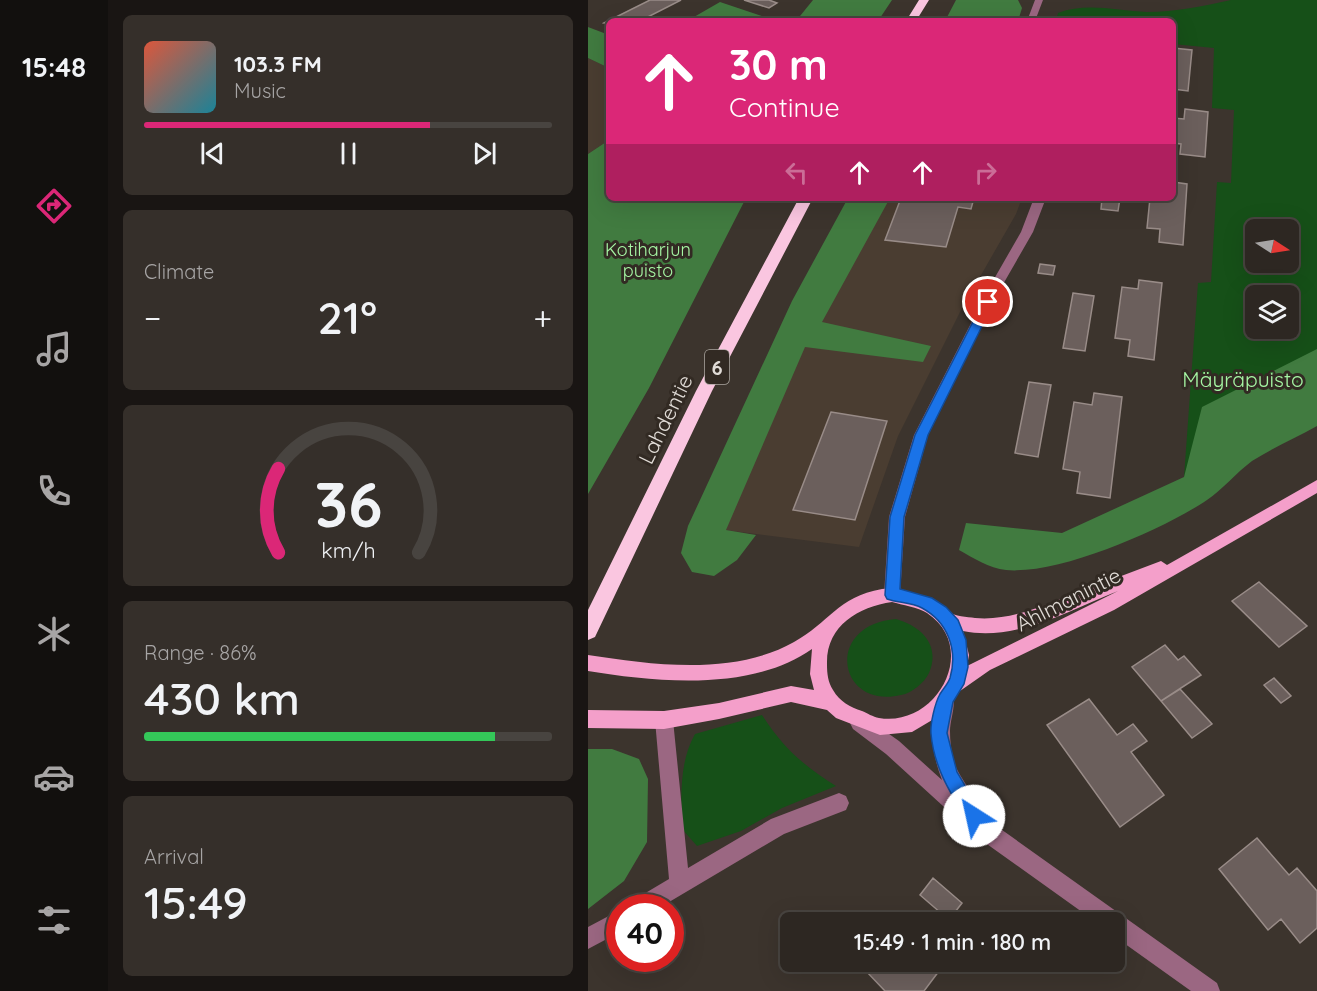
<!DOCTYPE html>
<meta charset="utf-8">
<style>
:root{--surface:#2d2722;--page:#352f2a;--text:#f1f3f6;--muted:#a7a5a5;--line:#484440;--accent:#db2777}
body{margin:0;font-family:Quicksand,sans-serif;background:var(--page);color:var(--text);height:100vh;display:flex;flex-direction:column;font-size:22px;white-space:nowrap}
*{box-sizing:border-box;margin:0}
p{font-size:20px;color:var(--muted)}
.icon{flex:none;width:33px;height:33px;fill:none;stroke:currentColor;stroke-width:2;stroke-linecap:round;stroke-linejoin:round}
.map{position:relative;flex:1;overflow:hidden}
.drawer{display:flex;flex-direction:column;gap:15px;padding:15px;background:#191513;width:480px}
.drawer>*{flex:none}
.top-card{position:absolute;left:18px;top:18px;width:570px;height:183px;border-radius:9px;box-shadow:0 6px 24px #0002,0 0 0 2px var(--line);background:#db2777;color:#fff;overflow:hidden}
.needle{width:39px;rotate:102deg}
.buttons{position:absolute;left:657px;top:219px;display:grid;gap:12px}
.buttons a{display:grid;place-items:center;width:54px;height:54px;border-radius:9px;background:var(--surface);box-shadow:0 6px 24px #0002,0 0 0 2px var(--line);font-size:30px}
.speed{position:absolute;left:18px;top:894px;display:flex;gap:12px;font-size:30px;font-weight:700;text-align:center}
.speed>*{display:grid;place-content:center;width:78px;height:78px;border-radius:50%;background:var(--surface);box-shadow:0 6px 24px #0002,0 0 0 2px var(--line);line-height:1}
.speed .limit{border:9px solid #d22;background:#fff;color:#111}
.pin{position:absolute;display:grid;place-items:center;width:51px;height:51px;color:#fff;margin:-26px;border:3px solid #fff;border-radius:50%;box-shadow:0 2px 6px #0007}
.me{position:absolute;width:66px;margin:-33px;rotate:325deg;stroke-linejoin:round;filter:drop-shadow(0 0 4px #0008)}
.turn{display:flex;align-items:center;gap:21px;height:126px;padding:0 24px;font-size:27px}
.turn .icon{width:78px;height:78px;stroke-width:2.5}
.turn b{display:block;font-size:42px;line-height:51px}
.lanes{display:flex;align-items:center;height:57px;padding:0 24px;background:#0003;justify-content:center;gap:30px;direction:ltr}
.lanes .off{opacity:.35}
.big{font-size:45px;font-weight:600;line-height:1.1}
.drawer .card{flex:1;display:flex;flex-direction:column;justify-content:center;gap:9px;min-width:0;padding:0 21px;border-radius:9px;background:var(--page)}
.drawer .dial{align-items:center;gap:0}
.dial svg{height:156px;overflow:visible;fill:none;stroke:var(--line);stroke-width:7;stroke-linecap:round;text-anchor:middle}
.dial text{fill:var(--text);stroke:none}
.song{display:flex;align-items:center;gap:18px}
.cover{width:72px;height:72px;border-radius:9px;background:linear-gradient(135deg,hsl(10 70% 55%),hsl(190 70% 35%))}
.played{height:6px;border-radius:3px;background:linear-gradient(90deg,var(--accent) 70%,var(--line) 70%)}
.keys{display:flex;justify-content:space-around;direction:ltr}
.heat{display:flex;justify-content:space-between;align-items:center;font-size:33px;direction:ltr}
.charge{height:9px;border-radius:4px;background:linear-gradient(90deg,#34c759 86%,var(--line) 0)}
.trip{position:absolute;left:192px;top:912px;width:345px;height:60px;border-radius:9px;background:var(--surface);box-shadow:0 6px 24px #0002,0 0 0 2px var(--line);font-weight:600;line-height:60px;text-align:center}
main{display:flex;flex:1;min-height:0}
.tabs{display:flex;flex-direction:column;width:108px;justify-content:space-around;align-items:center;background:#12100e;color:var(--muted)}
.tabs .icon{width:42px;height:42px}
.tabs .current{color:var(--accent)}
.tabs b{font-size:27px;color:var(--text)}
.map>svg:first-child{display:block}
.built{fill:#4a3d31}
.green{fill:#165018;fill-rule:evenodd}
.forest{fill:#417b40}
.building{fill:#6b5f5c;stroke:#998c88;stroke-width:1.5}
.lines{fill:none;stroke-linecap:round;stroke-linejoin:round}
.minor{fill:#9b6782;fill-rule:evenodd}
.major{fill:#f49fca;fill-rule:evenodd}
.highway{fill:#fac6e0;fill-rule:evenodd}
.route{fill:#1a73e8;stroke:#114b97;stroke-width:1.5}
.labels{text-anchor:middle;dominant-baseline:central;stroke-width:6;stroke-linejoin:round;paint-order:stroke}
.far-park-label{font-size:18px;fill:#a6f7a4;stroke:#322a23}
.shield{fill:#322a23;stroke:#aca7a1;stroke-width:1.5}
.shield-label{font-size:20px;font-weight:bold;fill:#e1dcd7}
.park-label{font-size:21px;fill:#a6f7a4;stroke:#322a23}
.street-label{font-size:21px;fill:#e1dcd7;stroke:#322a23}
</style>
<main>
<nav class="tabs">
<b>15:48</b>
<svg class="icon current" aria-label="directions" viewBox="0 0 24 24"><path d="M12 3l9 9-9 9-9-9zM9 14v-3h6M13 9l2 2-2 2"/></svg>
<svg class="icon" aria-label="music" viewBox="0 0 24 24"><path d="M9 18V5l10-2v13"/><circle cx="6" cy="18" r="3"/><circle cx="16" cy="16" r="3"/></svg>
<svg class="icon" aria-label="phone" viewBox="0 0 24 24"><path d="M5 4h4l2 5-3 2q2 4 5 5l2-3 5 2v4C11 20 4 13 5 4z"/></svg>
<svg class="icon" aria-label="climate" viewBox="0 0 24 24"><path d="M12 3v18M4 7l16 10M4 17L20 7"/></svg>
<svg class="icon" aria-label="car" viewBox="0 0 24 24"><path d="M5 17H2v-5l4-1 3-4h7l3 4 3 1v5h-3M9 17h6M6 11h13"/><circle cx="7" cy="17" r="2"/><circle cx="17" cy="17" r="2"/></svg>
<svg class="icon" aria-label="filters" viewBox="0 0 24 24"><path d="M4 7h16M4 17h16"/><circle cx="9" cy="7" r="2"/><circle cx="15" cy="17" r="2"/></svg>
</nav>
<section class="drawer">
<div class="card">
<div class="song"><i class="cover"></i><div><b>103.3 FM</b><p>Music</p></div></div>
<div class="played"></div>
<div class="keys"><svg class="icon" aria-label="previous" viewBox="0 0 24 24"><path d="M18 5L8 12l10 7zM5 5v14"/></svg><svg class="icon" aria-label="pause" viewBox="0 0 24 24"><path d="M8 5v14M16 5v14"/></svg><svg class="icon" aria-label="next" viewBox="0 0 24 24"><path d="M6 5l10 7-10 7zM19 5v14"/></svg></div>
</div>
<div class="card"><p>Climate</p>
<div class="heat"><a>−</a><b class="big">21°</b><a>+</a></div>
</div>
<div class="card dial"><svg viewBox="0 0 100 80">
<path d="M14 69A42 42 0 1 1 86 69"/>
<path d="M14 69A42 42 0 0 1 14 26" stroke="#db2777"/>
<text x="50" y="56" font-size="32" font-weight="700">36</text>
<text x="50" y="72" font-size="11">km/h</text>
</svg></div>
<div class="card"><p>Range · 86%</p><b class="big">430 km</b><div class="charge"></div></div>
<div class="card"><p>Arrival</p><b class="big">15:49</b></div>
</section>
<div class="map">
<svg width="729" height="991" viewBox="0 0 729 991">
<rect width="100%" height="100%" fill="#3c342d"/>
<path class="built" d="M0,58L21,68V140L0,154Z
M291,198H434L428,214L373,310L310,436L271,547L137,530L193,383Z"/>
<path class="green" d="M643,0H729V396L596,477L610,283L623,282L629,182L643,183L646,110L624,108L626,48L585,44V21H468L470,13C499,2 529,11 559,12C588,12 615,6 643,0ZM668,230H700V262H668ZM668,296H700V328H668Z
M308,619C333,626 353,645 341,673C336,683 324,693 313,695C250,710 235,625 308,619Z
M174,715C196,749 215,765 248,786L194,808L153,831L109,846L94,829C93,797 91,762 107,734Z"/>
<path class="forest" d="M225,0H304L290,21H208Z
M368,0H430L434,8L430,21H357Z
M132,2L189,21H99Z
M0,27L21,35V68L0,58Z
M21,140V198H158L61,388L0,494V154Z
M260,198H302L234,322L343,346L335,362L217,347L138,530L168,535L149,560L126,576L104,572L93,553L100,526L204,301Z
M729,349V426C708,438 684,448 664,461C648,473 635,489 619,500C574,530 471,575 418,570C401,568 385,558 371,550L378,523L474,533L596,477L614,407Z
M0,749H24L51,759L60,779L59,842L36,881L0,909Z"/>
<path class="building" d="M62,0H93L52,21H21V24L16,23Z
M156,0H181L189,3L181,8Z
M585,48L604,50L600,91L585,89Z
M597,109L620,112L617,157L592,154L593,144L585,143V118L596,119Z
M585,182L599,184L595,245L571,242L572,229L559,228L562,198H585Z
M313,198H386L383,209L370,207L358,247L297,240Z
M514,198H532L530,211L513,209Z
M452,264L467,266L465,275L450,273Z
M551,280L574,283L566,360L540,356L542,340L527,338L534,287L550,289Z
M485,293L506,296L497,351L475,348Z
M441,382L463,385L450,457L427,453Z
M506,393L534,397L522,498L489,493L492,472L475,469L486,402L504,405Z
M243,412L299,421L267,520L205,510Z
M671,582L719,626L691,647L644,601Z
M577,645L590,660L596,656L613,675L573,701L544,667Z
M686,678L703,696L693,703L676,685Z
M592,689L624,724L604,738L573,701Z
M501,699L529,735L545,724L559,741L543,752L576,795L532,827L459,725Z
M669,838L701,875L709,868L729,891V928L712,943L693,919L680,930L631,869Z
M345,878L374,903L361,920L332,895Z
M283,962H348L354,967L336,991H297L277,970Z"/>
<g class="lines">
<path class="minor" d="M447,0H455L447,21H439Z
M446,198H458L445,232L414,286L340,435L317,517L312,595L310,600L304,602L298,600L296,595L301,517L326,435L402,286L433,232Z
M358,691L364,693C369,704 362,719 362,731C362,740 363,750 365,759C370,778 391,798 393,815L629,983L632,991H603L526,936V922H508L389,837L298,754L265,729L262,723L265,717L271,714L277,717L311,741L354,780C343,752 340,721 352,693Z
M76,711L82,714L85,720L100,868L183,819L251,793L258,796L261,803L258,810L196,834L71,908H41L44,901L81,879L67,720L70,714Z
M32,910V932L0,949V927Z"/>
<path class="major" d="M729,480V493L526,610L402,670L372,691L356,713L324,732L292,735L248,718L239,710L203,702L131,719L76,729L0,728V710L76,711L131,703L203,686L226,690L222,674L224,649C163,692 68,682 0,671V655C65,665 146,676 206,642C241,623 249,597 294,589C309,587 332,594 347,600C352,603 355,609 360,612C367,616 379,617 387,618C421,621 452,607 483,595C513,584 543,572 573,561L579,565ZM530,591L379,666L381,655L375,631C428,642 482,610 530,591ZM304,602C314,605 330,607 339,613C392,648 349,728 291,718C285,717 279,713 274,711C262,707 252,702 245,690C240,682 239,674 239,664C238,626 270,607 304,602Z"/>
<path class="highway" d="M331,0H341L328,21H318Z
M211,198H225L124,391L7,637L0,640V610L108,391Z"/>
</g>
<path class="route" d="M400,298L406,302L340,435L316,517L312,589L344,598L358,607L370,620L378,640L380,667L376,684L365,702L359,733L369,772L395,816L393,822L386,824L380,822C363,794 346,768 343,734C342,724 347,703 352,694C355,689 360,684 362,678C370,650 360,622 334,608C323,602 310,603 299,599L297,595L302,517L327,435L395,302Z"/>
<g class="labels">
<g class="far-park-label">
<text x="60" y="249">Kotiharjun<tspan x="60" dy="21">puisto</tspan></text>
</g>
<rect class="shield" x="117" y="350" width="24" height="34" rx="4.5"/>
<g class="shield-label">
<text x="129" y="367">6</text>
</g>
<g class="park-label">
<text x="655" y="379">Mäyräpuisto</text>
</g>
<g class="street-label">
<text transform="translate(77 419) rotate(-64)">Lahdentie</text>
<text transform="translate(480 599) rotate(-27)">Ahlmanintie</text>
</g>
</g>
</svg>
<div class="buttons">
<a><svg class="needle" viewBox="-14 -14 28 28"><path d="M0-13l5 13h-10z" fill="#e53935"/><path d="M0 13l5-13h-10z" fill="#a7a5a5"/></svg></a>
<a><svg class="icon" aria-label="layers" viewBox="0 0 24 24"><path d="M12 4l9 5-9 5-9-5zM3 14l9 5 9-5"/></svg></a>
</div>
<div class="speed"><div class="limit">40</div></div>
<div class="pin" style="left:400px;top:302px;background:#d93025"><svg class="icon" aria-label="arrive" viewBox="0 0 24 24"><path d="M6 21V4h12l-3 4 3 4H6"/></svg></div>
<svg class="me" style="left:386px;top:816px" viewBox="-20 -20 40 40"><circle r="19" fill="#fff"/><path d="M0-13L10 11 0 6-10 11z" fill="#1a73e8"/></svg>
<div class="trip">15:49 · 1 min · 180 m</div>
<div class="top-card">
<div class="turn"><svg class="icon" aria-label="ahead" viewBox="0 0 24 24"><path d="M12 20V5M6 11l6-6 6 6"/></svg><div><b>30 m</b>Continue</div></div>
<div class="lanes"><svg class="icon off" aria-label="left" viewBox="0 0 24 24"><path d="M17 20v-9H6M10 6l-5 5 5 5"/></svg><svg class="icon" aria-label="ahead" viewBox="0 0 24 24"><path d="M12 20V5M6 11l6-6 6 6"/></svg><svg class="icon" aria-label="ahead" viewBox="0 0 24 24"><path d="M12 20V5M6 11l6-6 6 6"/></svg><svg class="icon off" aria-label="right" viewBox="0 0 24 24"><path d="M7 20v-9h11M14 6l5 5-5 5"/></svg></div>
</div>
</div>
</main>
